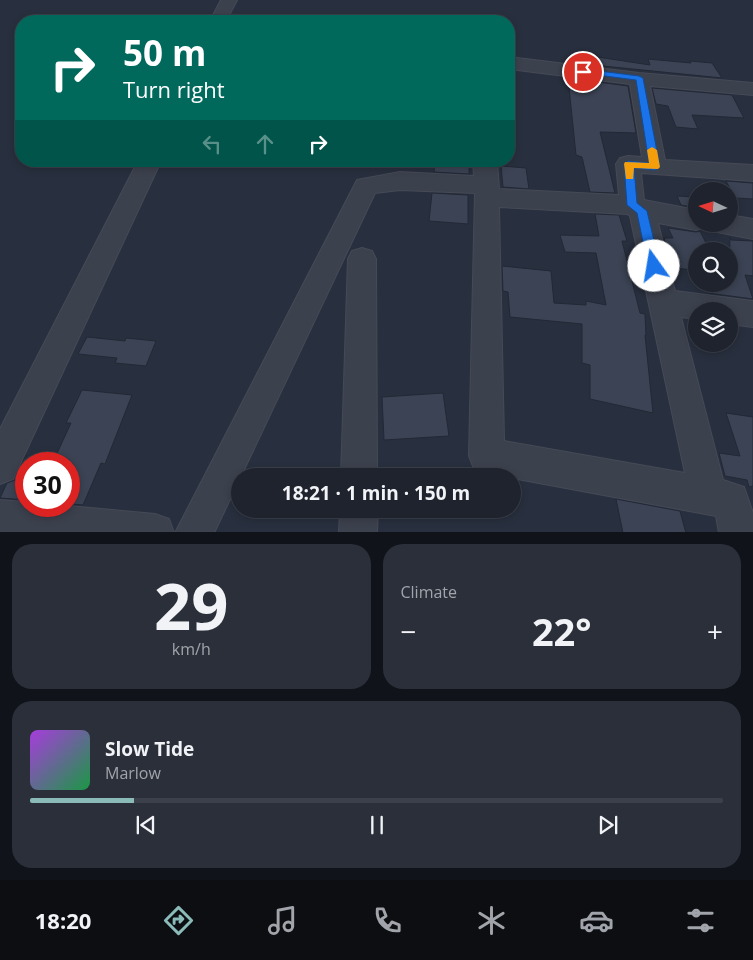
<!DOCTYPE html>
<meta charset="utf-8">
<style>
:root{--surface:#1e232e;--page:#2b2f3a;--text:#f1f3f6;--muted:#a1a4aa;--line:#3c404a;--accent:#8bbbb9}
body{margin:0;font-family:"Open Sans",sans-serif;background:var(--page);color:var(--text);height:100vh;display:flex;flex-direction:column;font-size:19px;white-space:nowrap}
*{box-sizing:border-box;margin:0}
p{font-size:16px;color:var(--muted)}
.icon{flex:none;width:28px;height:28px;fill:none;stroke:currentColor;stroke-width:2;stroke-linecap:round;stroke-linejoin:round}
.map{position:relative;height:532px;overflow:hidden}
.sheet{display:flex;flex-direction:column;gap:12px;padding:12px;background:#101319;flex:1}
.sheet>*{flex:none}
.banner{position:absolute;left:15px;top:15px;width:500px;height:152px;border-radius:20px;box-shadow:0 2px 8px #0003,0 0 0 1px var(--line);background:#00695c;color:#fff;overflow:hidden}
.needle{width:32px;rotate:274deg}
.controls{position:absolute;left:688px;top:182px;display:grid;gap:10px}
.controls a{display:grid;place-items:center;width:50px;height:50px;border-radius:50%;background:var(--surface);box-shadow:0 2px 8px #0003,0 0 0 1px var(--line);font-size:25px}
.speed{position:absolute;left:15px;top:452px;display:flex;gap:10px;font-size:25px;font-weight:700;text-align:center}
.speed>*{display:grid;place-content:center;width:65px;height:65px;border-radius:50%;background:var(--surface);box-shadow:0 2px 8px #0003,0 0 0 1px var(--line);line-height:1}
.speed .limit{border:8px solid #d22;background:#fff;color:#111}
.pin{position:absolute;display:grid;place-items:center;width:42px;height:42px;color:#fff;margin:-21px;border:2px solid #fff;border-radius:50%;box-shadow:0 1px 5px #0007}
.me{position:absolute;width:55px;margin:-28px;rotate:347deg;stroke-linejoin:round;filter:drop-shadow(0 0 4px #0008)}
.turn{display:flex;align-items:center;gap:18px;height:105px;padding:0 25px;font-size:22px}
.turn .icon{width:65px;height:65px;stroke-width:2.5}
.turn b{display:block;font-size:35px;line-height:42px}
.lanes{display:flex;align-items:center;height:48px;padding:0 25px;background:#0003;justify-content:center;gap:25px;direction:ltr}
.lanes .off{opacity:.35}
.big{font-size:38px;font-weight:700;line-height:1.1}
.sheet .tile{flex:1;display:flex;flex-direction:column;justify-content:center;gap:8px;min-width:0;padding:0 18px;border-radius:20px;background:var(--page)}
.sheet .dial{align-items:center;gap:0}
.dial b{font-size:65px;line-height:1}
.song{display:flex;align-items:center;gap:15px}
.cover{width:60px;height:60px;border-radius:8px;background:linear-gradient(135deg,hsl(280 70% 55%),hsl(140 70% 35%))}
.played{height:5px;border-radius:2px;background:linear-gradient(90deg,var(--accent) 15%,var(--line) 15%)}
.keys{display:flex;justify-content:space-around;direction:ltr}
.heat{display:flex;justify-content:space-between;align-items:center;font-size:28px;direction:ltr}
.sheet .tiles{flex:1;display:grid;gap:12px;grid-template-columns:1fr 1fr}
.tile:last-child{grid-column:span 2}
.trip{position:absolute;left:231px;top:468px;width:290px;height:50px;border-radius:25px;background:var(--surface);box-shadow:0 2px 8px #0003,0 0 0 1px var(--line);font-weight:700;line-height:50px;text-align:center}
.dock{display:flex;height:80px;justify-content:space-around;align-items:center;background:#0c0e12;color:var(--muted)}
.dock .icon{width:35px;height:35px}
.dock .selected{color:var(--accent)}
.dock b{font-size:22px;color:var(--text)}
.map>svg:first-child{display:block}
.building{fill:#3b4354;stroke:#232835}
.lines{fill:none;stroke-linecap:round;stroke-linejoin:round}
.minor-casing{stroke:#464a57;stroke-width:2}
.minor{fill:#3c414e;fill-rule:evenodd}
.route{fill:#1a73e8;stroke:#114b97}
.slow{fill:#f59e0b}
</style>
<div class="map">
<svg width="753" height="533" viewBox="0 0 753 533">
<rect width="100%" height="100%" fill="#282f3e"/>
<path class="building" d="M591,56L650,65L648,59L691,63L690,61L712,63L722,78L593,65Z
M568,78L628,86L636,133L600,132L615,193L590,192L582,157L576,155Z
M652,88L732,95L744,118L692,115L698,129L676,127L668,106L656,104Z
M435,161H469V174L434,172Z
M501,166L526,168L529,189L503,187Z
M726,181L753,183V199L735,198Z
M432,193L468,195V224L429,221Z
M677,196L696,197V208L681,205Z
M595,214L619,215L627,241H622L640,313L645,314L646,335H645L653,413L590,399V365L582,363V324L510,317L508,292L503,291L502,266L551,271L554,303L586,305V301L606,305L596,253L565,252L560,235L599,236Z
M668,228L696,232L700,231L710,251H696V270L673,268L664,238H673Z
M730,237L731,240L753,241V276L745,275L753,299L708,293L704,284H729Z
M87,337L125,341L126,338L156,341L146,366L115,363L117,358L78,354Z
M82,390L132,395L105,464L101,463L83,505L69,504V464H52L71,423H66Z
M443,393L449,436L384,440L382,397Z
M726,413L753,417V486L749,487L747,480L725,476L719,453L740,456Z
M26,455V500L0,498L7,483L15,480Z
M616,499L680,511L686,533H623Z"/>
<g class="lines">
<defs>
<path id="minor" d="M221,0H237L226,21H210Z
M509,57L639,73L753,83V95L650,86L665,160L753,165V181L641,173L644,200L696,210V224H707L705,227L696,230L658,223L675,291L753,301V327L729,324V311H696V319L681,317L723,480L744,487L753,513V533H719L716,516L512,478V476L487,474L474,469L469,456L475,193L400,190L375,193L214,533H175L357,180L400,172L474,176L473,161H497L499,189L619,195L616,164L620,158L628,156L642,157L630,84L509,69ZM499,207L627,214L630,216L685,473L504,441Z
M138,161H161L13,479L0,484V429Z
M729,215L753,219V239L712,231L708,224H729Z
M362,248L372,251L376,259L377,476H341L348,259L352,251Z
M0,500L26,502V506H69L155,514L169,519L174,533H0Z
M340,509H378L377,533H339Z"/>
</defs>
<use href="#minor" class="minor-casing"/>
<use href="#minor" class="minor"/>
</g>
<path class="route" d="M583,69L639,76L643,78L660,167L655,170L634,168L637,203L647,211L660,266L658,269L654,270L648,266L637,213L627,205L624,164L628,161L649,163L636,80L581,73L579,72Z"/>
<path class="slow" d="M652,147L657,150L660,167L658,169L634,168L633,179H626L624,164L625,162L649,163L647,150Z"/>
</svg>
<div class="controls">
<a><svg class="needle" viewBox="-14 -14 28 28"><path d="M0-13l5 13h-10z" fill="#e53935"/><path d="M0 13l5-13h-10z" fill="#a1a4aa"/></svg></a>
<a><svg class="icon" aria-label="search" viewBox="0 0 24 24"><circle cx="10" cy="10" r="6"/><path d="M15 15l6 6"/></svg></a>
<a><svg class="icon" aria-label="layers" viewBox="0 0 24 24"><path d="M12 4l9 5-9 5-9-5zM3 14l9 5 9-5"/></svg></a>
</div>
<div class="speed"><div class="limit">30</div></div>
<div class="pin" style="left:583px;top:72px;background:#d93025"><svg class="icon" aria-label="arrive" viewBox="0 0 24 24"><path d="M6 21V4h12l-3 4 3 4H6"/></svg></div>
<svg class="me" style="left:654px;top:266px" viewBox="-20 -20 40 40"><circle r="19" fill="#fff"/><path d="M0-13L10 11 0 6-10 11z" fill="#1a73e8"/></svg>
<div class="trip">18:21 · 1 min · 150 m</div>
<div class="banner">
<div class="turn"><svg class="icon" aria-label="right" viewBox="0 0 24 24"><path d="M7 20v-9h11M14 6l5 5-5 5"/></svg><div><b>50 m</b>Turn right</div></div>
<div class="lanes"><svg class="icon off" aria-label="left" viewBox="0 0 24 24"><path d="M17 20v-9H6M10 6l-5 5 5 5"/></svg><svg class="icon off" aria-label="ahead" viewBox="0 0 24 24"><path d="M12 20V5M6 11l6-6 6 6"/></svg><svg class="icon" aria-label="right" viewBox="0 0 24 24"><path d="M7 20v-9h11M14 6l5 5-5 5"/></svg></div>
</div>
</div>
<section class="sheet">
<div class="tiles">
<div class="tile dial"><b>29</b><p>km/h</p></div>
<div class="tile"><p>Climate</p>
<div class="heat"><a>−</a><b class="big">22°</b><a>+</a></div>
</div>
<div class="tile">
<div class="song"><i class="cover"></i><div><b>Slow Tide</b><p>Marlow</p></div></div>
<div class="played"></div>
<div class="keys"><svg class="icon" aria-label="previous" viewBox="0 0 24 24"><path d="M18 5L8 12l10 7zM5 5v14"/></svg><svg class="icon" aria-label="pause" viewBox="0 0 24 24"><path d="M8 5v14M16 5v14"/></svg><svg class="icon" aria-label="next" viewBox="0 0 24 24"><path d="M6 5l10 7-10 7zM19 5v14"/></svg></div>
</div>
</div>
</section>
<nav class="dock">
<b>18:20</b>
<svg class="icon selected" aria-label="directions" viewBox="0 0 24 24"><path d="M12 3l9 9-9 9-9-9zM9 14v-3h6M13 9l2 2-2 2"/></svg>
<svg class="icon" aria-label="music" viewBox="0 0 24 24"><path d="M9 18V5l10-2v13"/><circle cx="6" cy="18" r="3"/><circle cx="16" cy="16" r="3"/></svg>
<svg class="icon" aria-label="phone" viewBox="0 0 24 24"><path d="M5 4h4l2 5-3 2q2 4 5 5l2-3 5 2v4C11 20 4 13 5 4z"/></svg>
<svg class="icon" aria-label="climate" viewBox="0 0 24 24"><path d="M12 3v18M4 7l16 10M4 17L20 7"/></svg>
<svg class="icon" aria-label="car" viewBox="0 0 24 24"><path d="M5 17H2v-5l4-1 3-4h7l3 4 3 1v5h-3M9 17h6M6 11h13"/><circle cx="7" cy="17" r="2"/><circle cx="17" cy="17" r="2"/></svg>
<svg class="icon" aria-label="filters" viewBox="0 0 24 24"><path d="M4 7h16M4 17h16"/><circle cx="9" cy="7" r="2"/><circle cx="15" cy="17" r="2"/></svg>
</nav>
